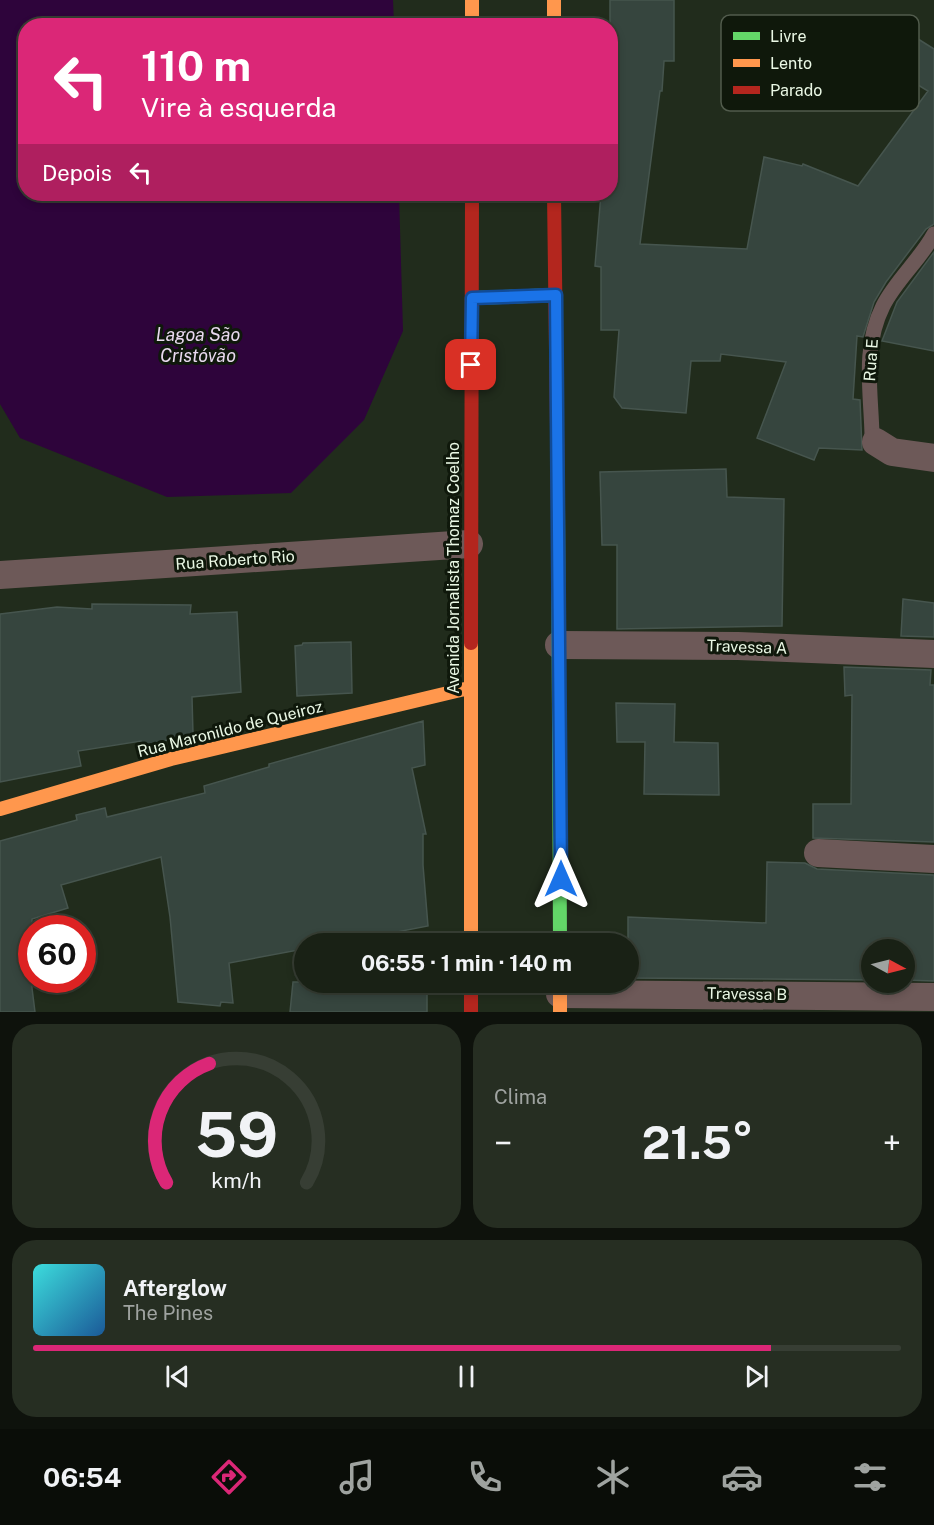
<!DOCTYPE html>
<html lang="pt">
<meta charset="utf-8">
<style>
:root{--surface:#192115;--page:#262e22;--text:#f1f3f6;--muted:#9fa3a0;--line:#373e34;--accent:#db2777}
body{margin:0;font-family:"Public Sans",sans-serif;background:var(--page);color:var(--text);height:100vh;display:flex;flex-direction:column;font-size:22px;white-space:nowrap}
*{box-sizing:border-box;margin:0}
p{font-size:20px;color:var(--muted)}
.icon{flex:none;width:33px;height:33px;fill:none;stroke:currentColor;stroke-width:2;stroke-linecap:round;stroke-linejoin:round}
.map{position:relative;height:1012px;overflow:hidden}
.sheet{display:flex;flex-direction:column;gap:12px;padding:12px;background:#0e120c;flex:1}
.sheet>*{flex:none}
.banner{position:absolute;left:18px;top:18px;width:600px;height:183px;border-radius:24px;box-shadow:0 3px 9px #0003,0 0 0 2px var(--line);background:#db2777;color:#fff;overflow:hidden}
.needle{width:39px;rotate:97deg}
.fabs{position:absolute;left:861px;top:939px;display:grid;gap:12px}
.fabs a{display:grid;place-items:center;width:54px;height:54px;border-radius:50%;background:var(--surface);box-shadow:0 3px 9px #0003,0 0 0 2px var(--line);font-size:30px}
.speed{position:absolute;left:18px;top:915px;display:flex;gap:12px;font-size:30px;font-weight:700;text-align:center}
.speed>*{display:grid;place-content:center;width:78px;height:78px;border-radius:50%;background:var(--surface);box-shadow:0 3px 9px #0003,0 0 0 2px var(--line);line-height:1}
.speed .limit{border:9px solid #d22;background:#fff;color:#111}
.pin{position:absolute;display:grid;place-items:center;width:51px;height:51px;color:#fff;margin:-26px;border-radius:12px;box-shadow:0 3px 9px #0006}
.me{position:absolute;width:66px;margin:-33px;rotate:0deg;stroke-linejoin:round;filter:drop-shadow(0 0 4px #0008)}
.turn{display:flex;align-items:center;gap:21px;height:126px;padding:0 24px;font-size:27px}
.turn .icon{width:78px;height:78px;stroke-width:2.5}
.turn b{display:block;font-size:42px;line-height:51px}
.then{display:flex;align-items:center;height:57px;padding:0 24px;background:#0003;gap:12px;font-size:22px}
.big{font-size:45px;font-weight:700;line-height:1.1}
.sheet .card{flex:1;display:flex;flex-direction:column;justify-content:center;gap:9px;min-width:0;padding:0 21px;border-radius:24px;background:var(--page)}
.sheet .dial{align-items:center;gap:0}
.dial svg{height:156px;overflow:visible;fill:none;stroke:var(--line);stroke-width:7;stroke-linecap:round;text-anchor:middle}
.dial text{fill:var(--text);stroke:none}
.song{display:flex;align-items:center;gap:18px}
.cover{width:72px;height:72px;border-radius:9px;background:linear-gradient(135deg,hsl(180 70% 55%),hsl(210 70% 35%))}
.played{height:6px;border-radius:3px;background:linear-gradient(90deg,var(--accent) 85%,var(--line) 85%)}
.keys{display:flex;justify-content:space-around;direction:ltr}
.heat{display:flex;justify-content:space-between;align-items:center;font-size:33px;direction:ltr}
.sheet .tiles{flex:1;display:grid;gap:12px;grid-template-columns:1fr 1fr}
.card:last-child{grid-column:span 2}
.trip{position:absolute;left:294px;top:933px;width:345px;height:60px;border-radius:30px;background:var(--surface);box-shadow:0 3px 9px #0003,0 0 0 2px var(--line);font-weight:700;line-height:60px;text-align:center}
.dock{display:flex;height:96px;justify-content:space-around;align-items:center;background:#0a0d08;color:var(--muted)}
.dock .icon{width:42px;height:42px}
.dock .current{color:var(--accent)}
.dock b{font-size:27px;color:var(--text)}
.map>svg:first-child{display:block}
.water{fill:#2e043b}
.building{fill:#36453e;stroke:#46554e;stroke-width:1.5}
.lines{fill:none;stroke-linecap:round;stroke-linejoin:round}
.lane{stroke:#6d5958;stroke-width:15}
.street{stroke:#6d5958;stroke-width:28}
.fast{stroke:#63d668;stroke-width:14}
.slow{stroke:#ff974d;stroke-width:14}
.jam{stroke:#b3261e;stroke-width:14}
.route-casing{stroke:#114b97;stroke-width:15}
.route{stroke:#1a73e8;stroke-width:10}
.labels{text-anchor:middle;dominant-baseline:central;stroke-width:6;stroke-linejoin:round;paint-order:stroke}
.street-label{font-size:16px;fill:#eaf8e5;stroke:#0f180b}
.water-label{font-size:18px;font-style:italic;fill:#e9d9ef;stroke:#0f180b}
.key{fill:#0f180b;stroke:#515b4c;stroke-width:1.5}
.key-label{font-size:16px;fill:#eaf8e5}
</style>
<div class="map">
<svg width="934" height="1012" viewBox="0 0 934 1012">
<rect width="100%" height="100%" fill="#212c1c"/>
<path class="water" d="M0,0H393L394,25L26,26V194H399L403,331L364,420L291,493L167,497L20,438L0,404Z"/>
<path class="building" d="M610,0H674V61H664L662,91H660L640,244L747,249L764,157L802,166L803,164L858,186L928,91L877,60L873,66L867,58L858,69L820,42L813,94L774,91L786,19L846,26L847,16L900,20L899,27L934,49V224L926,229L886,282L874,302L863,337L857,336L853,399L860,400L862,450L819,448L814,460L757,438L786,362L721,354L720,361H691L686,413L622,408L614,397L619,330H601V267L595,266L601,194H610Z
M934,252V351L882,341L897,302Z
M726,469L727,497L784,499L782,626L617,629V545H602L600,472Z
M903,599L934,603V637L901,636Z
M92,604L191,605L190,614L237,612L241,692L192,697L193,734L142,746L141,741L78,751L81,766L0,782V614L57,607L92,609Z
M351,642L352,693L297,696L295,646L302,645L303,643Z
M844,667L931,670L930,685H934V842L813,838V804H851L852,695L845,696Z
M616,703L675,704L674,742L718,743L719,795L644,794L645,742H617Z
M423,721L425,765L412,768L426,834H423V865L428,926L335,944H304V949L229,963L233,1003L221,1002L220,1006L178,1002L170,917L161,857L61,885L68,908L32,919V988L35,1012H0V841L77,820L76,815L105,808L107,817L205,793L204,786L269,767V764Z
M767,862L805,863L817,869L934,875V981L904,980V950H872V980L628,978V917L766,923Z
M293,982H427V1012H290Z"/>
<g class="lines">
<path class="lane" d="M876,442L872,435C871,391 862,348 883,306C896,280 920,260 934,234"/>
<path class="street" d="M876,442L892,452L934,458
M0,575L469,544
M559,645L738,646L934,654
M818,853L934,859
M560,994L934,997"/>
<path class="fast" d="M472,298L556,295
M558,507L560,944"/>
<path class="slow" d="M472,0V26
M554,0V26
M0,809L171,759L469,688
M471,944V643
M560,982V1012"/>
<path class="jam" d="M554,194L558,507
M472,196L554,194
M471,643L472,194
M471,982V1012"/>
</g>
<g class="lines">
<defs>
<path id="route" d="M471,365L472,298L556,295L561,879"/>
</defs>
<use href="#route" class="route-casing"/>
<use href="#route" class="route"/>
</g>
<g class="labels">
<g class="street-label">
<text transform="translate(871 360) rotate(-86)">Rua E</text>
<text transform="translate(235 560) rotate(-4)">Rua Roberto Rio</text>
<text transform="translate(453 568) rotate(-90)">Avenida Jornalista Thomaz Coelho</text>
<text transform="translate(747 647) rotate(2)">Travessa A</text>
<text transform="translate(230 729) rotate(-14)">Rua Maronildo de Queiroz</text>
<text transform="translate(747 994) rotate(1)">Travessa B</text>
</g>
<g class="water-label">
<text x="198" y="334">Lagoa São<tspan x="198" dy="21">Cristóvão</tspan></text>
</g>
</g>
<rect x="721" y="15" width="198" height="96" rx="9" class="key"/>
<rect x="733" y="32" width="27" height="8" fill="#63d668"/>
<rect x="733" y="59" width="27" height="8" fill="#ff974d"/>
<rect x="733" y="86" width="27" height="8" fill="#b3261e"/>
<g class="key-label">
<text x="770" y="42">Livre</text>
<text x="770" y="69">Lento</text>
<text x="770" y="96">Parado</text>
</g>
</svg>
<div class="fabs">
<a><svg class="needle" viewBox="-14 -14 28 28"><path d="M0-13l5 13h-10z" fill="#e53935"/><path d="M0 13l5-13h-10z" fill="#9fa3a0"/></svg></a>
</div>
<div class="speed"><div class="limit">60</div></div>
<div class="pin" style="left:471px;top:365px;background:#d93025"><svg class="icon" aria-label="arrive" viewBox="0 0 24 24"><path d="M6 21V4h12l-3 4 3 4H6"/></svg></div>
<svg class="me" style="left:561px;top:879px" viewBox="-20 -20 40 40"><path d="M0-17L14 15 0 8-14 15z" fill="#1a73e8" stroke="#fff" stroke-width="4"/></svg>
<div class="trip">06:55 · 1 min · 140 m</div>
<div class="banner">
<div class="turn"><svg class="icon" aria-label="left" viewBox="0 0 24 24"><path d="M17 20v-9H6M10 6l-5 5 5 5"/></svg><div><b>110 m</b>Vire à esquerda</div></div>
<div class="then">Depois<svg class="icon" aria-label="left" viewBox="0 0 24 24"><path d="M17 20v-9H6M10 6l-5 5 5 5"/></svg></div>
</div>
</div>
<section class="sheet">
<div class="tiles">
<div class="card dial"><svg viewBox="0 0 100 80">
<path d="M14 69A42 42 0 1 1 86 69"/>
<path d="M14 69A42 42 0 0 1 36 8" stroke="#db2777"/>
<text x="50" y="56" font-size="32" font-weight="700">59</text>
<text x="50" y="72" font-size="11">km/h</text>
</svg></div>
<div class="card"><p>Clima</p>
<div class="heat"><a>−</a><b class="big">21.5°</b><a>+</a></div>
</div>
<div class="card">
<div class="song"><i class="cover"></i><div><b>Afterglow</b><p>The Pines</p></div></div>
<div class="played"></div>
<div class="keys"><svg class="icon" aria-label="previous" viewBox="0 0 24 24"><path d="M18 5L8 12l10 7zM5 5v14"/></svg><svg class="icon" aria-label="pause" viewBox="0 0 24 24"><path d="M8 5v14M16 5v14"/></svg><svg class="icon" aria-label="next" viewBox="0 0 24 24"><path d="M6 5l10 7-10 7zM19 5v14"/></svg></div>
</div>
</div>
</section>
<nav class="dock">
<b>06:54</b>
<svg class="icon current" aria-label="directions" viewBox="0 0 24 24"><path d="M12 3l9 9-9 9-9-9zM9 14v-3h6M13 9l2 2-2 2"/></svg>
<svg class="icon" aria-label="music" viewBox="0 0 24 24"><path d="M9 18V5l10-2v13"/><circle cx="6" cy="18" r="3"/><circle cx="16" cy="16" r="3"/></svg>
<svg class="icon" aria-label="phone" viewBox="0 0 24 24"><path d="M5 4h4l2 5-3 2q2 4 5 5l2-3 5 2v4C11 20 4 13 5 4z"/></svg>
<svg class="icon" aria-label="climate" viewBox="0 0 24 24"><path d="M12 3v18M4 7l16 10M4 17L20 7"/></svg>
<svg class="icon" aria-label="car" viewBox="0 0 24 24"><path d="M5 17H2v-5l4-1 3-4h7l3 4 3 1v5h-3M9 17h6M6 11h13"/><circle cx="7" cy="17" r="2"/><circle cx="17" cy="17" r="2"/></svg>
<svg class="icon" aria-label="filters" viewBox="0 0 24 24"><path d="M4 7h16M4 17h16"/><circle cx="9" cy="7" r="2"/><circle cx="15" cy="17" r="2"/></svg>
</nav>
